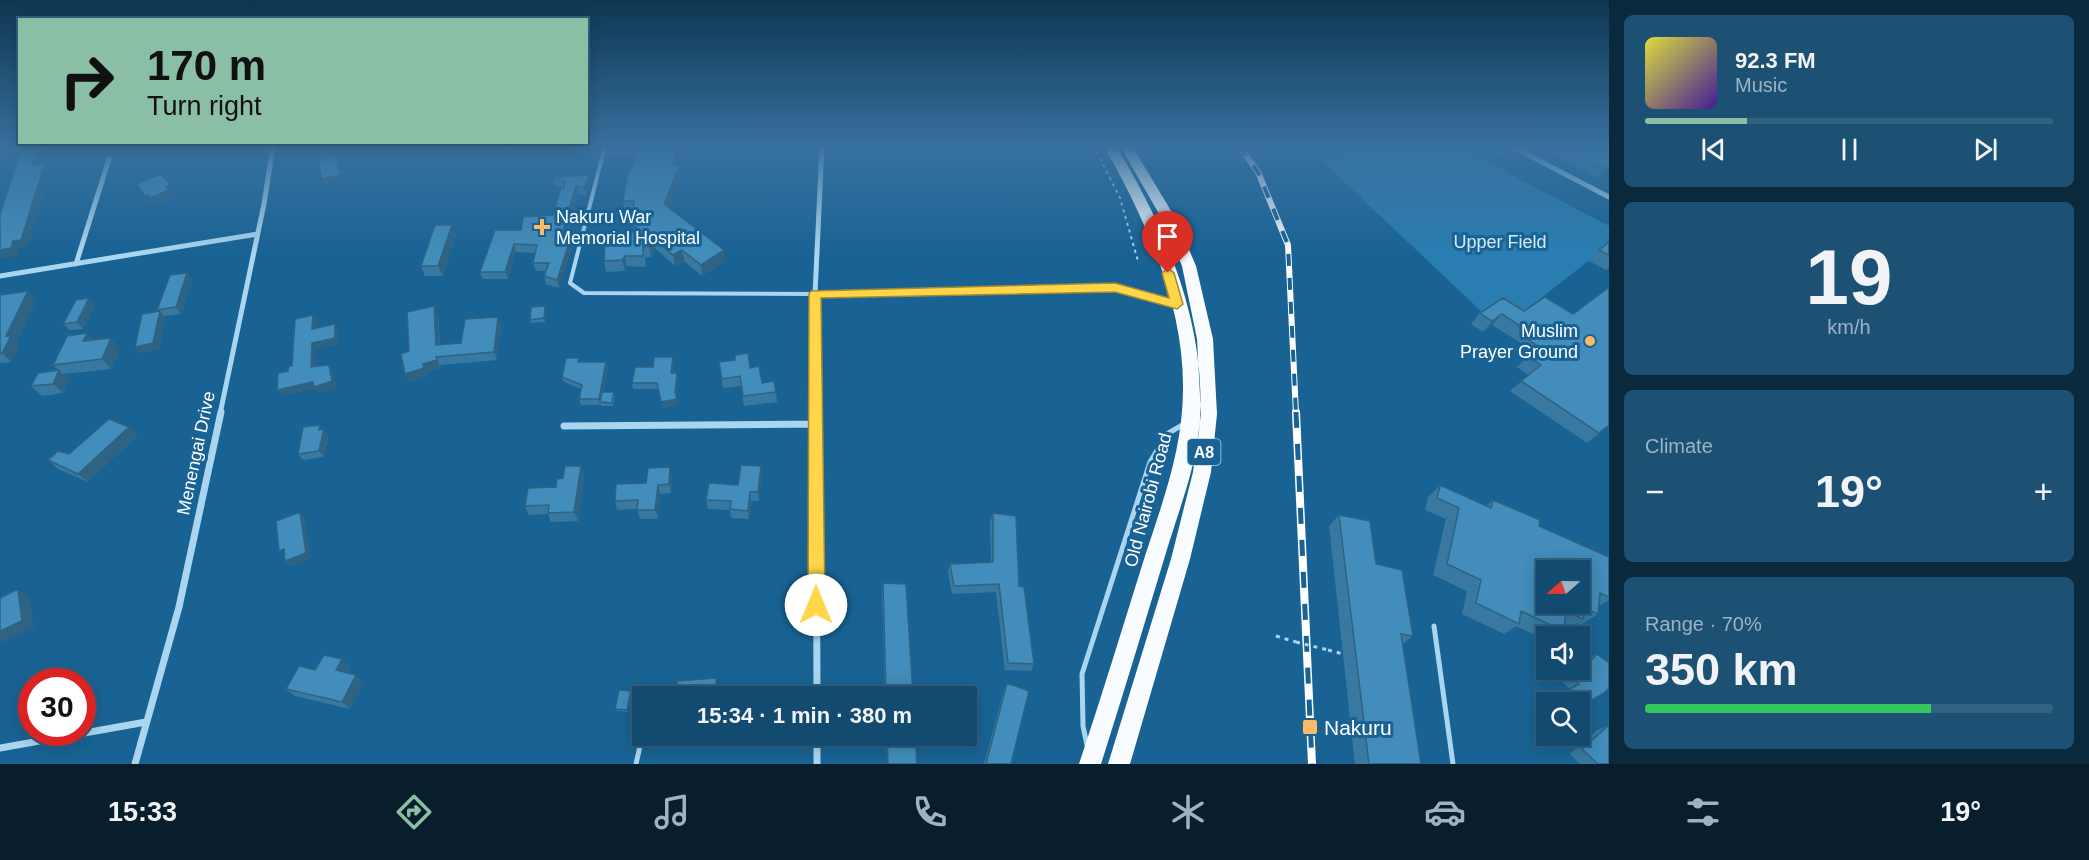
<!DOCTYPE html>
<meta charset="utf-8">
<style>
:root{--surface:#134a6f;--page:#1c5174;--text:#f1f3f6;--muted:#9db3c3;--line:#326282;--accent:#8abfa5}
body{margin:0;font-family:Helvetica,sans-serif;background:var(--page);color:var(--text);height:100vh;display:flex;flex-direction:column;font-size:22px;white-space:nowrap}
*{box-sizing:border-box;margin:0}
p{font-size:20px;color:var(--muted)}
.icon{flex:none;width:33px;height:33px;fill:none;stroke:currentColor;stroke-width:2;stroke-linecap:round;stroke-linejoin:round}
.map{position:relative;flex:1;overflow:hidden}
.sheet{display:flex;flex-direction:column;gap:15px;padding:15px;background:#0a293d;width:480px}
.sheet>*{flex:none}
.top-card{position:absolute;left:18px;top:18px;width:570px;height:126px;border-radius:0px;box-shadow:0 3px 15px #0003,0 0 0 2px var(--line);background:#8abfa5;color:#111;overflow:hidden}
.needle{width:39px;rotate:250deg}
.buttons{position:absolute;left:1536px;top:560px;display:grid;gap:12px}
.buttons a{display:grid;place-items:center;width:54px;height:54px;border-radius:0px;background:var(--surface);box-shadow:0 3px 15px #0003,0 0 0 2px var(--line);font-size:30px}
.speed{position:absolute;left:18px;top:668px;display:flex;gap:12px;font-size:30px;font-weight:700;text-align:center}
.speed>*{display:grid;place-content:center;width:78px;height:78px;border-radius:50%;background:var(--surface);box-shadow:0 3px 15px #0003,0 0 0 2px var(--line);line-height:1}
.speed .limit{border:9px solid #d22;background:#fff;color:#111}
.pin{position:absolute;display:grid;place-items:center;width:51px;height:51px;color:#fff;margin:-62px -26px;border-radius:50% 50% 50% 0;rotate:-45deg;box-shadow:0 0 6px #0007}
.pin .icon{rotate:45deg}
.me{position:absolute;width:66px;margin:-33px;rotate:0deg;stroke-linejoin:round;filter:drop-shadow(0 0 4px #0008)}
.turn{display:flex;align-items:center;gap:21px;height:126px;padding:0 30px;font-size:27px}
.turn .icon{width:78px;height:78px;stroke-width:2.5}
.turn b{display:block;font-size:42px;line-height:51px}
.big{font-size:45px;font-weight:800;line-height:1.1}
.sheet .card{flex:1;display:flex;flex-direction:column;justify-content:center;gap:9px;min-width:0;padding:0 21px;border-radius:9px;background:var(--page)}
.sheet .dial{align-items:center;gap:0}
.dial b{font-size:78px;line-height:1}
.song{display:flex;align-items:center;gap:18px}
.cover{width:72px;height:72px;border-radius:9px;background:linear-gradient(135deg,hsl(60 70% 55%),hsl(260 70% 35%))}
.played{height:6px;border-radius:3px;background:linear-gradient(90deg,var(--accent) 25%,var(--line) 25%)}
.keys{display:flex;justify-content:space-around;direction:ltr}
.heat{display:flex;justify-content:space-between;align-items:center;font-size:33px;direction:ltr}
.charge{height:9px;border-radius:4px;background:linear-gradient(90deg,#34c759 70%,var(--line) 0)}
.trip{position:absolute;left:632px;top:686px;width:345px;height:60px;border-radius:0px;background:var(--surface);box-shadow:0 3px 15px #0003,0 0 0 2px var(--line);font-weight:800;line-height:60px;text-align:center}
.dock{display:flex;height:96px;justify-content:space-around;align-items:center;background:#081e2c;color:var(--muted)}
.dock .icon{width:42px;height:42px}
.dock .active{color:var(--accent)}
.dock b{font-size:27px;color:var(--text)}
main{display:flex;flex:1;min-height:0}
.map>svg:first-child{display:block}
.green{fill:#297db0}
.lines{fill:none;stroke-linecap:round;stroke-linejoin:round}
.path-far1{stroke:#aad5f0;stroke-width:2;stroke-dasharray:3 4;stroke-linecap:butt}
.path{stroke:#aad5f0;stroke-width:3;stroke-dasharray:4 5;stroke-linecap:butt}
.service-far1{stroke:#aad5f0;stroke-width:4}
.service{stroke:#aad5f0;stroke-width:5}
.minor-far1{stroke:#aad5f0;stroke-width:5}
.minor{stroke:#aad5f0;stroke-width:7}
.trunk{fill:#f9fcff;fill-rule:evenodd}
.rail-far1-casing{stroke:#fff;stroke-width:6}
.rail-casing{stroke:#fff;stroke-width:8}
.rail-far1{stroke:#196394;stroke-width:4;stroke-dasharray:12;stroke-linecap:butt}
.rail{stroke:#196394;stroke-width:5;stroke-dasharray:16;stroke-linecap:butt}
.path-bridge{stroke:#aad5f0;stroke-width:3;stroke-dasharray:4 5;stroke-linecap:butt}
.wall{fill:#3979a1}
.shaded-wall{fill:#2e6383}
.building{fill:#428dbb;stroke:#2e6383;stroke-width:1.5;fill-rule:evenodd}
.route{fill:#ffd54a;stroke:#a68a30;stroke-width:1.5}
.poi-dot{fill:#ffba69;stroke:#196394;stroke-width:2}
.labels{text-anchor:middle;dominant-baseline:central;stroke-width:6;stroke-linejoin:round;paint-order:stroke}
.shield{fill:#196394;stroke:#bad0df;stroke-width:1.5}
.shield-label{font-size:16px;font-weight:bold;fill:#fff}
.poi-label{font-size:18px;fill:#fff;stroke:#196394;text-anchor:start}
.park-label{font-size:18px;fill:#d1ebfb;stroke:#196394}
.street-label{font-size:18px;fill:#fff;stroke:#196394}
.near-poi-label{font-size:21px;fill:#fff;stroke:#196394;text-anchor:start}
</style>
<main>
<div class="map">
<svg width="1609" height="764" viewBox="0 0 1609 764">
<rect width="100%" height="100%" fill="#196394"/>
<path class="green" d="M1354,146H1457L1609,226V245L1514,319L1493,306L1482,312L1323,162Z"/>
<g class="lines">
<path class="path-far1" d="M1094,146L1120,198L1138,261
M1488,146L1505,155"/>
<path class="path" d="M1276,636L1296,642
M1328,650L1343,654"/>
<path class="service-far1" d="M605,146L570,283L584,293L815,294L1115,287L1177,304"/>
<path class="service" d="M1434,626L1453,764
M1087,745L1083,726L1082,674L1150,462L1167,434L1184,424
M636,764L640,746L647,735"/>
<path class="minor-far1" d="M1511,146L1609,197
M76,264L109,159
M0,276L257,234
M220,414L264,204L273,146
M816,414L815,294L822,146"/>
<path class="minor" d="M816,412L817,696
M564,426L816,424
M817,735V764
M0,748L146,722
M135,764L179,607L221,412"/>
<path class="trunk" d="M1104,146H1116C1165,226 1206,323 1200,420C1197,466 1178,512 1165,556C1144,625 1123,695 1101,764H1079C1102,695 1123,626 1145,556C1163,501 1183,448 1183,389C1184,303 1145,219 1104,146Z
M1120,146H1132L1176,219L1196,266L1213,339L1217,414L1211,472L1190,559L1130,764H1108L1171,559L1193,472L1201,414L1197,339L1182,266L1162,219Z"/>
<defs>
<path id="rail-far1" d="M1239,146L1258,172L1288,245L1296,414"/>
<path id="rail" d="M1296,412L1312,764"/>
</defs>
<use href="#rail-far1" class="rail-far1-casing"/>
<use href="#rail" class="rail-casing"/>
<use href="#rail-far1" class="rail-far1"/>
<use href="#rail" class="rail"/>
<path class="path-bridge" d="M1296,642L1328,650"/>
</g>
<path class="wall" d="M591,146H601L598,157H593Z
M604,146H679L676,165L681,175L669,207L725,261L702,276L684,261L675,266L655,248L651,257L645,258L646,267L627,266L625,271L606,272L604,261L626,241L635,228L633,220L634,212H625L623,201L634,157H606Z
M710,146H733L718,153Z
M1537,146H1609V170L1597,178Z
M589,175L591,183L586,196L578,193L567,234L574,242L559,288L546,284L544,276L546,271H536L533,263L536,253L516,252L508,279H483L480,272L521,230L553,215L562,188L555,185L553,177Z
M452,225L456,235L443,276H425L421,266Z
M1609,242V268L1606,270L1589,261L1599,250Z
M187,273L192,280L181,314L164,316L165,317L159,349L141,353L135,347L158,311L157,310Z
M1609,287V427L1608,426L1587,443L1510,391L1529,375L1517,367L1527,357L1515,349L1521,343L1492,325L1483,332L1471,324L1480,313L1524,311L1573,314Z
M28,291L36,300L17,341L20,344L11,362L0,363V295Z
M95,305L83,329L70,330L63,324Z
M546,309L545,322L531,323L530,320Z
M438,315L440,345L461,343L501,325L497,360L440,365L441,368L427,372L428,376L409,382L405,374L409,351Z
M93,340L120,348L111,369L63,374L69,380L63,393L42,396L31,386L59,370L53,365Z
M581,362H606L608,368L603,392L615,395L613,406H601V405H581L579,399L581,389L564,382L562,377Z
M719,362L750,368L762,383L776,392L777,402L744,406L741,386L723,388Z
M674,363L673,373L678,379L676,396L678,404L663,408L658,389H633L632,383L653,367Z
M129,427L138,435L88,482L58,469L48,460L69,454Z
M323,429L328,435L324,457L303,460L298,454Z
M581,466L584,475L578,521L551,522L548,514L529,515L525,506L556,487L563,478Z
M761,466L762,475L759,501H751L749,519L731,518L730,510L708,509L706,500L738,485Z
M670,467L672,477L671,493L660,494L658,519H640L637,509L617,510L615,501L646,483Z
M1440,485L1486,506L1493,500L1539,526L1609,557V600L1599,606L1598,614L1581,625L1577,623L1567,629L1564,628V631L1555,636H1546V640L1516,626L1504,634L1462,614L1467,591L1433,575L1446,519L1425,510L1428,497Z
M993,513L1019,586L1034,664L1031,671L1005,670L996,592L952,594L948,572L950,564L991,562L990,522Z
M1339,515L1376,564L1413,636L1403,644L1421,764H1355L1329,526Z
M883,583L913,696H885L882,592Z
M1597,654L1580,702H1553L1551,699L1570,689L1561,680L1580,669L1588,659Z
M350,666L347,673L364,682L350,709L295,696L286,689L315,670Z
M1007,683L1011,764H984L1004,690Z
M631,691L632,693L628,712L617,711L615,709Z
M1609,725V764H1580L1570,754L1597,730Z
M886,735H915L917,764H887Z"/>
<path class="shaded-wall" d="M40,146H49L39,172L33,165Z
M596,146H601L598,157Z
M676,146H679L674,177L673,166Z
M717,146H733L718,153Z
M20,152L26,160L14,162L8,154Z
M336,154L340,161L344,181L326,186L322,179Z
M45,163L51,170L28,247L20,248L18,256L0,259V250Z
M680,164L681,175L666,215L664,204Z
M1609,166V170L1597,178L1605,169Z
M589,175L591,183L586,196L584,188Z
M170,185L175,192L171,194L166,187Z
M576,186L578,193L564,242L562,234Z
M168,190L173,197L155,205L153,201L150,203L145,196Z
M452,225L456,235L443,276L438,266Z
M572,234L574,242L559,288L557,280Z
M653,237L655,248L651,257L649,246Z
M514,244L516,252L508,279L505,272Z
M682,250L684,261L675,266L673,255Z
M724,250L725,261L702,276L701,265Z
M625,256L627,266L625,271L622,260Z
M187,273L192,280L181,314L176,307Z
M28,291L36,300L17,341L20,344L11,362L2,353L6,336Z
M89,298L95,305L83,329L77,322Z
M434,306L438,315L440,354L436,345Z
M545,306L546,309L545,322L544,318Z
M160,311L165,317L159,349L141,353L135,347Z
M1502,314L1492,325L1483,332L1492,321Z
M313,315L317,321V336L312,329Z
M498,317L501,325L497,360L494,352Z
M335,324L339,330V344L316,350L315,374L311,367L312,343Z
M87,333L96,343L83,341Z
M111,338L120,348L111,369L102,359Z
M436,357L441,368L427,372L428,376L409,382L405,374Z
M673,357L674,363L672,379L671,373Z
M606,362L608,368L601,402H600L601,405L599,399Z
M329,365L333,371L336,388L319,393L316,389L282,396L277,390Z
M59,370L69,380L63,393L53,384Z
M677,373L678,379L676,397L675,392Z
M677,399L678,404L663,408L661,402Z
M320,425L328,435L324,457L319,451V430Z
M129,427L138,435L88,482L78,474Z
M581,466L584,475L578,521L574,512Z
M761,466L762,475L759,501L758,492Z
M670,467L672,477L671,493L669,484Z
M658,485L660,494L658,519L655,510Z
M750,492L751,501L749,519L748,511Z
M300,512L305,518L311,559L290,567L285,561Z
M18,589L30,597L34,628L0,644V631Z
M342,659L350,666L344,677L336,670Z
M356,675L364,682L350,709L342,702Z
M716,678L718,685V696H717Z
M631,691L632,693L628,712L627,710Z"/>
<path class="building" d="M10,146H40L33,165L45,163L21,240L13,241L11,248L0,250V215L20,152L8,154Z
M604,146H676L673,166L680,164L664,204L724,250L701,265L682,250L673,255L653,237L649,246L643,247V256H625L622,260L604,261L605,240L610,237L626,241L640,222L633,220L634,201H623L628,172L633,165L637,147Z
M1562,146H1609V166L1605,169Z
M336,154L341,175L322,179L318,159Z
M161,174L170,185L166,187L168,190L150,198L148,195L145,196L137,184Z
M589,175L584,188L576,186L562,234H572L557,280L544,276L549,263H533L537,245L514,244L505,272H480L495,230H521L523,217L553,215L561,188H564L565,182L553,177Z
M435,225H452L438,266H421Z
M1609,242V255L1599,250Z
M187,273L176,307L157,310L170,275Z
M1609,287V425L1599,433L1521,381L1541,365L1527,356L1539,347L1526,338L1532,334L1502,314L1492,321L1480,313L1503,298L1524,311L1545,297L1573,314Z
M28,291L6,336H11L2,353L0,354V295Z
M89,298L77,322L63,324L76,300Z
M434,306L436,345L461,343L465,319L498,317L494,352L436,357L437,360L423,364L424,368L405,374L401,354L409,351L407,312Z
M545,306L544,318L530,320L531,307Z
M160,311L153,343L135,347L142,314Z
M313,315L312,329L335,324V338L312,343L311,367L329,365L332,381L314,387L313,382L277,390L278,373L288,371L289,366H292L295,319Z
M87,333L83,341L111,338L102,359L53,365L67,336Z
M748,353L750,368L759,366L762,383L774,381L776,392L743,396L740,376L722,379L719,362L735,360V355Z
M654,357H673L671,373H677L675,392L677,399L661,402L657,383H632L635,367H653Z
M566,358H579L578,362H606L599,399H579L582,385L562,377Z
M59,370L53,384L31,386L38,373Z
M602,392H614L612,403L600,402Z
M109,419L129,427L78,474L48,460L58,451L69,454Z
M320,425L319,430L324,429L319,451L298,454L303,427Z
M741,465L761,466L758,492H750L748,511L730,509L731,501L706,500L709,483L738,485Z
M565,466H581L574,512L548,513L549,505L525,506L528,488L556,487L557,479L563,478Z
M670,467L669,484L658,485L655,510H637L638,500L615,501L616,484L646,483L648,468Z
M1440,485L1491,508L1493,500L1540,520L1539,526L1609,557V597L1600,593L1598,614L1584,608L1583,619L1566,611L1564,631L1521,611L1519,624L1476,603L1481,580L1447,564L1459,508L1437,498ZM1546,570H1580V603H1546Z
M300,512L306,553L285,561L284,549L279,551L276,521Z
M993,513L1016,516L1019,586L1024,587L1034,664L1008,663L999,584L954,586L950,564L993,562Z
M1339,515L1370,521L1376,564L1402,570L1413,636L1401,634L1421,764H1369Z
M883,583L906,584L913,696H886Z
M18,589L22,621L0,631V598Z
M1597,654L1609,663V688L1604,693L1580,707V702H1566L1560,695L1579,684L1569,675L1586,666Z
M324,655L342,659L336,670L356,675L342,702L286,689L299,666L315,670Z
M716,678L717,696H676L677,681Z
M1007,683L1029,691L1011,764H986Z
M619,690L631,691L627,710L615,709Z
M1609,725V764H1598L1582,749Z
M887,735H915L917,764H888Z"/>
<linearGradient id="sky" x2="0" y2="1"><stop stop-color="#0e3651"/><stop offset="0.58" stop-color="#38719f"/><stop offset="1" stop-color="#38719f" stop-opacity="0"/></linearGradient>
<rect width="1609" height="253" fill="url(#sky)"/>
<path class="route" d="M1168,268L1174,273L1183,304L1177,309L1115,292L821,298L825,605L822,611L816,613L810,611L808,605L809,294L811,291L1115,283L1169,298L1162,273Z"/>
<g class="poi-dot">
<path d="M539 218h6v6h6v6h-6v6h-6v-6h-6v-6h6z"/>
<circle cx="1590" cy="341" r="6"/>
<rect x="1302" y="719" width="16" height="16" rx="3"/>
</g>
<g class="labels">
<rect class="shield" x="1187.5" y="439" width="33" height="26" rx="4.5"/>
<g class="shield-label">
<text x="1204" y="452">A8</text>
</g>
<g class="poi-label">
<text x="556" y="217">Nakuru War<tspan x="556" dy="21">Memorial Hospital</tspan></text>
<text x="1578" y="331" text-anchor="end">Muslim<tspan x="1578" dy="21">Prayer Ground</tspan></text>
</g>
<g class="park-label">
<text x="1500" y="242">Upper Field</text>
</g>
<g class="street-label">
<text transform="translate(196 453) rotate(-78)">Menengai Drive</text>
<text transform="translate(1148 500) rotate(-75)">Old Nairobi Road</text>
</g>
<g class="near-poi-label">
<text x="1324" y="727">Nakuru</text>
</g>
</g>
</svg>
<div class="buttons">
<a><svg class="needle" viewBox="-14 -14 28 28"><path d="M0-13l5 13h-10z" fill="#e53935"/><path d="M0 13l5-13h-10z" fill="#9db3c3"/></svg></a>
<a><svg class="icon" aria-label="sound" viewBox="0 0 24 24"><path d="M4 9h4l5-4v14l-5-4H4zM17 9q2 3 0 6"/></svg></a>
<a><svg class="icon" aria-label="search" viewBox="0 0 24 24"><circle cx="10" cy="10" r="6"/><path d="M15 15l6 6"/></svg></a>
</div>
<div class="speed"><div class="limit">30</div></div>
<div class="pin" style="left:1168px;top:273px;background:#d93025"><svg class="icon" aria-label="arrive" viewBox="0 0 24 24"><path d="M6 21V4h12l-3 4 3 4H6"/></svg></div>
<svg class="me" style="left:816px;top:605px" viewBox="-20 -20 40 40"><circle r="19" fill="#fff"/><path d="M0-13L10 11 0 6-10 11z" fill="#ffd54a"/></svg>
<div class="trip">15:34 · 1 min · 380 m</div>
<div class="top-card">
<div class="turn"><svg class="icon" aria-label="right" viewBox="0 0 24 24"><path d="M7 20v-9h11M14 6l5 5-5 5"/></svg><div><b>170 m</b>Turn right</div></div>
</div>
</div>
<section class="sheet">
<div class="card">
<div class="song"><i class="cover"></i><div><b>92.3 FM</b><p>Music</p></div></div>
<div class="played"></div>
<div class="keys"><svg class="icon" aria-label="previous" viewBox="0 0 24 24"><path d="M18 5L8 12l10 7zM5 5v14"/></svg><svg class="icon" aria-label="pause" viewBox="0 0 24 24"><path d="M8 5v14M16 5v14"/></svg><svg class="icon" aria-label="next" viewBox="0 0 24 24"><path d="M6 5l10 7-10 7zM19 5v14"/></svg></div>
</div>
<div class="card dial"><b>19</b><p>km/h</p></div>
<div class="card"><p>Climate</p>
<div class="heat"><a>−</a><b class="big">19°</b><a>+</a></div>
</div>
<div class="card"><p>Range · 70%</p><b class="big">350 km</b><div class="charge"></div></div>
</section>
</main>
<nav class="dock">
<b>15:33</b>
<svg class="icon active" aria-label="directions" viewBox="0 0 24 24"><path d="M12 3l9 9-9 9-9-9zM9 14v-3h6M13 9l2 2-2 2"/></svg>
<svg class="icon" aria-label="music" viewBox="0 0 24 24"><path d="M9 18V5l10-2v13"/><circle cx="6" cy="18" r="3"/><circle cx="16" cy="16" r="3"/></svg>
<svg class="icon" aria-label="phone" viewBox="0 0 24 24"><path d="M5 4h4l2 5-3 2q2 4 5 5l2-3 5 2v4C11 20 4 13 5 4z"/></svg>
<svg class="icon" aria-label="climate" viewBox="0 0 24 24"><path d="M12 3v18M4 7l16 10M4 17L20 7"/></svg>
<svg class="icon" aria-label="car" viewBox="0 0 24 24"><path d="M5 17H2v-5l4-1 3-4h7l3 4 3 1v5h-3M9 17h6M6 11h13"/><circle cx="7" cy="17" r="2"/><circle cx="17" cy="17" r="2"/></svg>
<svg class="icon" aria-label="filters" viewBox="0 0 24 24"><path d="M4 7h16M4 17h16"/><circle cx="9" cy="7" r="2"/><circle cx="15" cy="17" r="2"/></svg>
<b>19°</b>
</nav>
